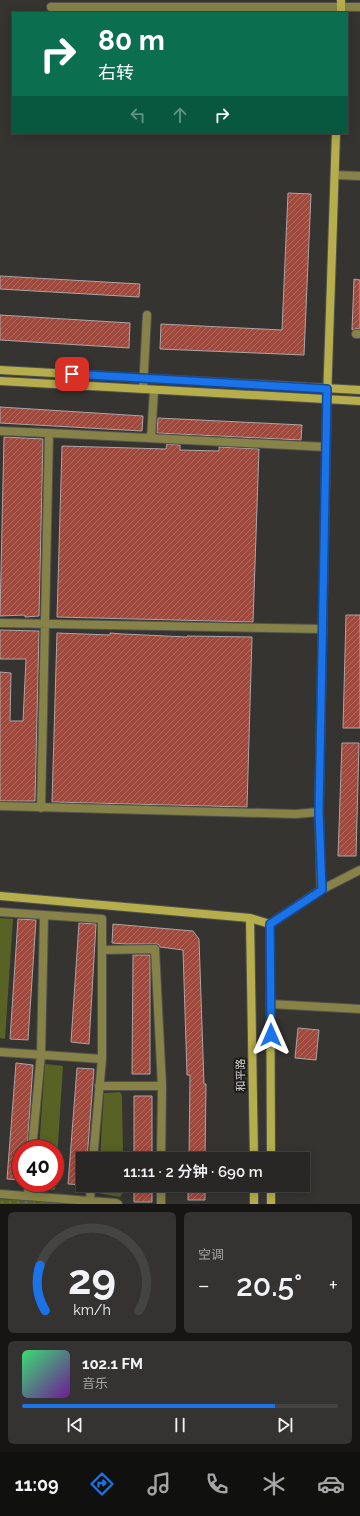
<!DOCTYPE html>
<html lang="zh">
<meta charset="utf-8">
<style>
:root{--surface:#282725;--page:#343332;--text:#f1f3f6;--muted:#a5a5a7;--line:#444442;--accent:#1a73e8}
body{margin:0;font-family:Raleway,"Noto Sans SC",sans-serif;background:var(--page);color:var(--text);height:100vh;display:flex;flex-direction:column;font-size:15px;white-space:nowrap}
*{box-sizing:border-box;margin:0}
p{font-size:13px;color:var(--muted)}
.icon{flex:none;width:22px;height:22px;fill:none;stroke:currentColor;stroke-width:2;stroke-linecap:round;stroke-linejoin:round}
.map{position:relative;height:1204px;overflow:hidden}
.details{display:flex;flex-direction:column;gap:8px;padding:8px;background:#161514;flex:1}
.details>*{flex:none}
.hud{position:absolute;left:12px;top:12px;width:336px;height:122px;border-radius:0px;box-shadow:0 2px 10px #0003,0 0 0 1px var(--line);background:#0b6e4f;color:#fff;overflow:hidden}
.speed{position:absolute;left:12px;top:1140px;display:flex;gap:8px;font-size:20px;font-weight:700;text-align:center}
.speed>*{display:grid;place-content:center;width:52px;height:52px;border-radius:50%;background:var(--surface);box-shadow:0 2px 10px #0003,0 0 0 1px var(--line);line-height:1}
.speed .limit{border:6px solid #d22;background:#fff;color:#111}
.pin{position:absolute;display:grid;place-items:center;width:34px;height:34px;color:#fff;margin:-17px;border-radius:8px;box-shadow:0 2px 6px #0006}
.me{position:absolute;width:44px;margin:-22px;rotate:0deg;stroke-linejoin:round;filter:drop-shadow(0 0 3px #0008)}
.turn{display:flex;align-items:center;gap:14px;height:84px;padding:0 20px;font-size:18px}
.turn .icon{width:52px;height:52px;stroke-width:2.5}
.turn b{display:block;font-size:28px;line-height:34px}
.lanes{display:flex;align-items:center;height:38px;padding:0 20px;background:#0003;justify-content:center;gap:20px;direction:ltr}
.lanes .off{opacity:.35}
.big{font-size:30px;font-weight:600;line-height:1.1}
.details .tile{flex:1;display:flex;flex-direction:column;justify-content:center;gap:6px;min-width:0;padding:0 14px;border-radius:6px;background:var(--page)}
.details .dial{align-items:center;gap:0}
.dial svg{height:104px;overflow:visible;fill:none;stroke:var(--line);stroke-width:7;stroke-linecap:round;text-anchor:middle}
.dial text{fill:var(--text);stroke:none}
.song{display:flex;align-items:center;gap:12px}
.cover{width:48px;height:48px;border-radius:6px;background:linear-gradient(135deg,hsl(140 70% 55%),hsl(280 70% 35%))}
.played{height:4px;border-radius:2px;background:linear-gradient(90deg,var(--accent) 80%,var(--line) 80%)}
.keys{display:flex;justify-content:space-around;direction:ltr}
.heat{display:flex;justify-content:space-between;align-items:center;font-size:22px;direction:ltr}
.details .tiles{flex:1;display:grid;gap:8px;grid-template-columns:1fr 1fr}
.tile:last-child{grid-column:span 2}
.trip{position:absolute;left:76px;top:1152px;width:234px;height:40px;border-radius:0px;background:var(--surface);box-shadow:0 2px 10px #0003,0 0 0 1px var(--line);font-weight:600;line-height:40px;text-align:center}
.tabs{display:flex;height:64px;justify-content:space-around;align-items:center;background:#10100f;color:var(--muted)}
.tabs .icon{width:28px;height:28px}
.tabs .on{color:var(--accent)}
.tabs b{font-size:18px;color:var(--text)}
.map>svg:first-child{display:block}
.green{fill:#586225}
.park{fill:url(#park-dots)}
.building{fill:url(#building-hatch);stroke:#aaa5a4}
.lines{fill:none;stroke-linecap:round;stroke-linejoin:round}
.street-casing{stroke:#52514e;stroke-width:10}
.secondary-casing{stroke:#52514e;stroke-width:10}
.street{stroke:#878248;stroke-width:8}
.secondary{stroke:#b6ae4c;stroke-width:8}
.route-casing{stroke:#114b97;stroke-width:10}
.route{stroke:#1a73e8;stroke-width:7}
.labels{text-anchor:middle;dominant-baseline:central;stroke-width:4;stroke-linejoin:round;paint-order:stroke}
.street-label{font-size:11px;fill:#d4d3d1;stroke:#1c1b1a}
</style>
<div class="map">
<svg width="360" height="1204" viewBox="0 0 360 1204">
<defs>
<pattern id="park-dots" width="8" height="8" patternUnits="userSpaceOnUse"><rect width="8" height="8" fill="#586225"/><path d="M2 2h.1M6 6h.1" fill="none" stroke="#6f7844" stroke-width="1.8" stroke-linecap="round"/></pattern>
<pattern id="building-hatch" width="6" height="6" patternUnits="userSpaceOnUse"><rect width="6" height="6" fill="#9f4a3f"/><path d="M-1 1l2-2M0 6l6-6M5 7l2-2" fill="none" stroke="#b06c63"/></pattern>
</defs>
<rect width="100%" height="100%" fill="#363431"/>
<path class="green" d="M0,918L13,919L5,1039L0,1038Z
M45,1064L63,1066L55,1190L37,1189V1183H55V1149H39Z
M120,1092L122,1096L123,1159H100L104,1093Z
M98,1185H123V1193L120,1197L98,1193Z"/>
<path class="park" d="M0,1199L81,1204H0Z"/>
<path class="building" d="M288,193L311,194L304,355L160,349L161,324L282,330Z
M0,276L140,284L139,297L0,289Z
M354,279L360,280V328L352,330Z
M0,315L130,323L129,348L0,340Z
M0,407L143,416L142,431L0,423Z
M158,418L302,425L301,440L157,433Z
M4,437L43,439L39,616L25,617V615L0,616Z
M167,444L180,445V450L219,451V447L259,449L253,622L57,617L62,446L166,449Z
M346,615H360V728H343Z
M0,630L39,631L35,801H0V672L11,673L10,721H23L26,659H0Z
M57,633L110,635V633L123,634L187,637V636L252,637L247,807L52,802Z
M342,743H359L356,856H338Z
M18,919L36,920L28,1040L10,1039Z
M79,923L96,924L89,1044L71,1042Z
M113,924L193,931L199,939L204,1084H206L205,1159H189L190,1075H187L183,950L160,947L158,944H126L112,943Z
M133,955H150V1074H132Z
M298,1028L319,1030L316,1060L295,1058Z
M16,1063L33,1065L27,1149H21V1180L7,1179Z
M77,1068L94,1069L87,1159H83V1185L68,1184Z
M134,1096H152V1159H134Z
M134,1185H152V1202H134Z
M188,1185H205V1200H188Z"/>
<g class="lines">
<defs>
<path id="street" d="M51,7H360
M335,175L360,176
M356,334H360
M143,389L147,315
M0,431L49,433
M151,438L154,390
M0,623L323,629
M0,806L296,814L319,812
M41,808L49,433L326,447
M321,890L360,870
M0,912L102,919V1059L93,1159
M102,950L155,949L162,1086L161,1159
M270,1004L360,1009
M0,1052L102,1059
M99,1086H162
M32,1149L41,1054L44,915
M0,1194L116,1203L118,1204
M28,1196L29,1183
M90,1201L91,1185
M161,1204V1185"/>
<path id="secondary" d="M341,13V0
M0,370L360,390
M0,381L360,401
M0,896L250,918L270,924L321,890L319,812L327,400L336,133
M250,918L254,1159
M270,924L271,1159
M254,1185V1204
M271,1185V1204"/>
</defs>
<use href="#street" class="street-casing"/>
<use href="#secondary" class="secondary-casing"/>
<use href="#street" class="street"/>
<use href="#secondary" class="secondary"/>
</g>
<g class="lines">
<defs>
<path id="route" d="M72,374L327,389L319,812L322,890L270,924L271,1035"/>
</defs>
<use href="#route" class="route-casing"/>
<use href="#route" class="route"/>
</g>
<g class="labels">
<g class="street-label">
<text transform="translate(241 1075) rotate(-91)">和平路</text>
</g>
</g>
</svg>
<div class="speed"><div class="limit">40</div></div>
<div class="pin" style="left:72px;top:374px;background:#d93025"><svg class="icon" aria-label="arrive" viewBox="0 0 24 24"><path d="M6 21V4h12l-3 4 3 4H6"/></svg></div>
<svg class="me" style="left:271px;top:1035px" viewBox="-20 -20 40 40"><path d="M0-17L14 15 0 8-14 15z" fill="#1a73e8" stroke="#fff" stroke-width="4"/></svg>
<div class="trip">11:11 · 2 分钟 · 690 m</div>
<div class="hud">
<div class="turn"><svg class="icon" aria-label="right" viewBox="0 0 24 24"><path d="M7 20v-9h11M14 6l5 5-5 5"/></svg><div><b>80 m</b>右转</div></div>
<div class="lanes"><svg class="icon off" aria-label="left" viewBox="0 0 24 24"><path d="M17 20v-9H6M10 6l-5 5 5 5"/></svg><svg class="icon off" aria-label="ahead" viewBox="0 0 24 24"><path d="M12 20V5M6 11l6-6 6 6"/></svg><svg class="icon" aria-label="right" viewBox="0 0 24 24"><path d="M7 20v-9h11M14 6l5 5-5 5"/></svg></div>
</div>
</div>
<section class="details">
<div class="tiles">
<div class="tile dial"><svg viewBox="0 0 100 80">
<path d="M14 69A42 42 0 1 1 86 69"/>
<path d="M14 69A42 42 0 0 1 10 34" stroke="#1a73e8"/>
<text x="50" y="56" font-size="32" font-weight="700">29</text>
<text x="50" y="72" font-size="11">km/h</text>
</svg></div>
<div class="tile"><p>空调</p>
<div class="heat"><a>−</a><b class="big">20.5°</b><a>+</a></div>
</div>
<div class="tile">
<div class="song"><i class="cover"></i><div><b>102.1 FM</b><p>音乐</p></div></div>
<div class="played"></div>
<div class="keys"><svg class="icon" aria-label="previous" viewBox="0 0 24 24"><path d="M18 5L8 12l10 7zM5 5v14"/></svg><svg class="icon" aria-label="pause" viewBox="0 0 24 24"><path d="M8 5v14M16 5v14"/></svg><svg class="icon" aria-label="next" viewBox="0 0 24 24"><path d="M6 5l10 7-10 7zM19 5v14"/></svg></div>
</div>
</div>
</section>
<nav class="tabs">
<b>11:09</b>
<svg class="icon on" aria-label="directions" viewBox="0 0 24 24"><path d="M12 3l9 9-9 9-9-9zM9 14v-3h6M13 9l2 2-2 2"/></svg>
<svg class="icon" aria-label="music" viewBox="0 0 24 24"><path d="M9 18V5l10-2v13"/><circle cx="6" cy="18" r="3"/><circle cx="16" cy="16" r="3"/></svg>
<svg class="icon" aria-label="phone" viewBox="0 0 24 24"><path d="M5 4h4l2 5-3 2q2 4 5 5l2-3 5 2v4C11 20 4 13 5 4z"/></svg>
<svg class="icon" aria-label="climate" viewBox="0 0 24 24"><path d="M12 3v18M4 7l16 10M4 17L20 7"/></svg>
<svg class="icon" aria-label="car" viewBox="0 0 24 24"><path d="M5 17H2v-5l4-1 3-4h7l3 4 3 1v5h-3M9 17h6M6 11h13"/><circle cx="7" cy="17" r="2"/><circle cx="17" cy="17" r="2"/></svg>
</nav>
